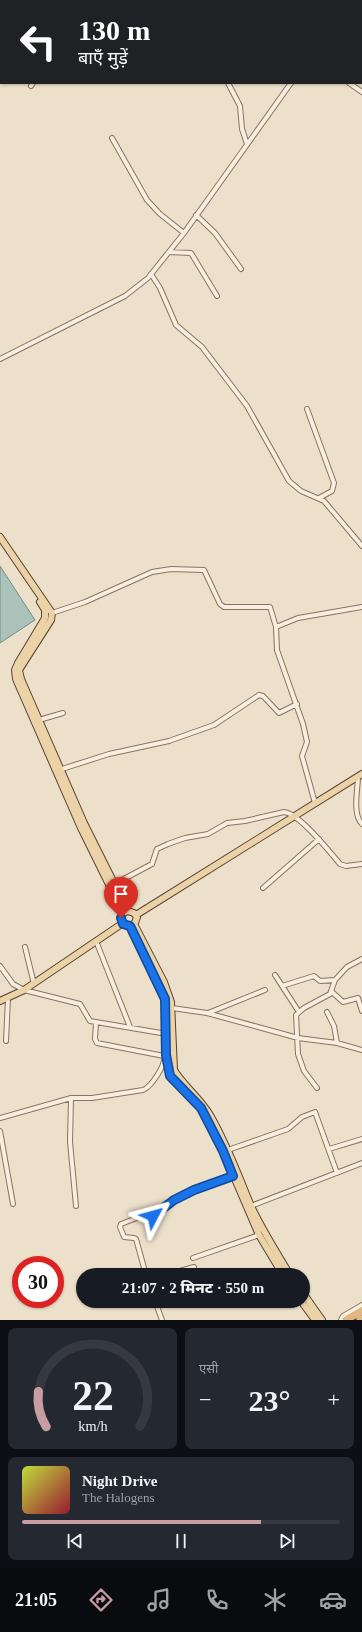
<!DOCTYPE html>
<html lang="hi">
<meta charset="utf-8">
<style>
:root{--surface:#171b24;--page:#242831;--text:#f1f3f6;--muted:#9ea1a6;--line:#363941;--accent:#c79da2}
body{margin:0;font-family:"Times New Roman","Noto Sans Devanagari",serif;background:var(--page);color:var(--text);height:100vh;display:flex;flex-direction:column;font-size:15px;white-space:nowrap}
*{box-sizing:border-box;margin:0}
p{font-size:13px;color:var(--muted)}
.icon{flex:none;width:22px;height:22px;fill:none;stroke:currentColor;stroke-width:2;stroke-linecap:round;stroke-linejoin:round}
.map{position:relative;height:1320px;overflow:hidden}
.panel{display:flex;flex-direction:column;gap:8px;padding:8px;background:#0d0f14;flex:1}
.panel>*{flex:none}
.top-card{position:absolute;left:0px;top:0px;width:362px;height:84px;box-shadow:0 1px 3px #0004;background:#202124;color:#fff;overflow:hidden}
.speed{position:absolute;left:12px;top:1256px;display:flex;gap:8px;font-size:20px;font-weight:700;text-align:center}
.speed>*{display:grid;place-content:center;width:52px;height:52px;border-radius:50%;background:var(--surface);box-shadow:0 1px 3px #0004;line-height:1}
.speed .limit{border:6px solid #d22;background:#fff;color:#111}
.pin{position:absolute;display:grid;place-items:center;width:34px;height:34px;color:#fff;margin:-41px -17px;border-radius:50% 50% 50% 0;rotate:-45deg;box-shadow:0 0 4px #0007}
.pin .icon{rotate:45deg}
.me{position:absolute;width:44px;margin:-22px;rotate:51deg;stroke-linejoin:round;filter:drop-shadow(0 0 3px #0008)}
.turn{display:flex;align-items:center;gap:14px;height:84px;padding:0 12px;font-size:18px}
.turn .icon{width:52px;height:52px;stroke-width:2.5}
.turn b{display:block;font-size:28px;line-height:34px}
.big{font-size:30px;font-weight:800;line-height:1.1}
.panel .tile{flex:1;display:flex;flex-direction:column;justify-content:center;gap:6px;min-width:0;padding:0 14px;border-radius:8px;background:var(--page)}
.panel .dial{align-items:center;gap:0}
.dial svg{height:104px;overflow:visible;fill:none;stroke:var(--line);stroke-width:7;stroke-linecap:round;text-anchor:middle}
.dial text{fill:var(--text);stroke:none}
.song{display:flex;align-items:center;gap:12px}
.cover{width:48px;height:48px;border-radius:6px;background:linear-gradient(135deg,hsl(70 70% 55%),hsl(350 70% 35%))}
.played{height:4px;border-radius:2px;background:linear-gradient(90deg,var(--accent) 75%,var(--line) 75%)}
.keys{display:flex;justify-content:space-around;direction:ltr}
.heat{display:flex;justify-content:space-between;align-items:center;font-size:22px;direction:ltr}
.panel .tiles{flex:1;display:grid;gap:8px;grid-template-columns:1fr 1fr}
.tile:last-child{grid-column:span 2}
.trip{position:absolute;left:76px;top:1268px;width:234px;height:40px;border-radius:20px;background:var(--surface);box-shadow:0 1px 3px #0004;font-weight:800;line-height:40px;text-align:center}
.tab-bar{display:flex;height:64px;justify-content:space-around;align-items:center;background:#090b0e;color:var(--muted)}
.tab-bar .icon{width:28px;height:28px}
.tab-bar .current{color:var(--accent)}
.tab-bar b{font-size:18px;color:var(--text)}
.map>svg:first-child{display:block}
.water{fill:#abc2ba;stroke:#729087}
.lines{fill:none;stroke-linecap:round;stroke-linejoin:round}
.minor-casing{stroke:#897360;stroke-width:6}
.tertiary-casing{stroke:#897360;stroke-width:7}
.primary-casing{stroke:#574234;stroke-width:8}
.trunk-casing{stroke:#574234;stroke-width:9}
.minor{stroke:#f7eedf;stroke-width:4}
.tertiary{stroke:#f7eedf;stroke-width:5}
.primary{stroke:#ecd2a7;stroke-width:6}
.trunk{stroke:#e0b685;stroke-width:7}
.rail{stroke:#3b2d22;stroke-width:1.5;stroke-dasharray:7 7;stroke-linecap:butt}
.route-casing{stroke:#114b97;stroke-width:10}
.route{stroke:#1a73e8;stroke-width:7}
</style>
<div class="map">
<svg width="362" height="1320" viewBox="0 0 362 1320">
<rect width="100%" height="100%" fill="#ede0cb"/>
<path class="water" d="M0,566L35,620L0,643Z"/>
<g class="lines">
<defs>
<path id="minor" d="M2,0L5,1
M207,1V0
M361,6L362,5
M228,83L240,106L242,129L247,144
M349,83L362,92
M31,86L33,83
M112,138L147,200L160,214L184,233
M196,215L215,233L241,269
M169,252L191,253L217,296
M151,274L160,288L176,325L202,347L247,406L289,481L301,491L324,501L362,546
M0,359L125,296L148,278L184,233L291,83
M307,409L334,483L332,491L319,498
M52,613L85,602L152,572L171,569L204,570L220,604L224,607H270L276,627L277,650L303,724L307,742L302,756L315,803
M276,627L298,618L362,607
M39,720L63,713
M62,769L109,754L169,741L214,725L259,695L263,696L279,713L297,704
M358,776C358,789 352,814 362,824
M120,881L152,864L157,849L168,844L185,838L208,834L227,823L245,821L284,812C299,813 330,852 340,864L346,866L362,864
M263,888L319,839
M96,941L130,1027
M25,947L34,984
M0,966L13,984L24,990L80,1004L90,1021L167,1034
M275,975L299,1012
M282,986L314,976L320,981L335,980
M331,991L343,1002L358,998L362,1011
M172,1008L207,1013L298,1038L337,1043L362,1050
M327,1012L334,1026L337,1043
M208,1013L265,990
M6,1041L8,998
M317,1088L304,1071L298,1054L296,1015L304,1008L330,994L335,980L347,967L362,959
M71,1098L70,1142L76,1206
M0,1118L71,1098H92L143,1090C151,1087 166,1065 164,1056L97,1043L95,1039L96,1023
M0,1131L13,1204
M329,1149L362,1139
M228,1150L288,1129L302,1117L315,1112L337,1173
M251,1206L362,1163
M193,1258L259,1235
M146,1275L136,1239L134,1238L124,1237L120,1227L121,1224L139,1217L153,1216L174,1200L194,1190L233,1176
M165,1275L194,1267
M155,1301L162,1320
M341,1320L343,1316L362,1305"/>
<path id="tertiary" d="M26,1L29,0
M0,35L1,34
M0,45L1,43"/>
<path id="primary" d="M0,537L52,613L51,620L19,670L21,679L84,823L128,911
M40,602L45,610V618L18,663L15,670L16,679L81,828L123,913
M136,915L362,774
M134,924L164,982L171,1002L174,1070C184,1086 200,1098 210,1115C227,1144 238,1175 251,1206C262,1230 277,1253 290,1275
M130,926L135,923L137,917L134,913L128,911L123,913L121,921L125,925L130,926L165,999L167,1059L170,1076L196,1102L206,1116L223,1151L259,1235L283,1275
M0,1001L24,990L123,923
M303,1293L322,1320
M301,1301L315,1320"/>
<path id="trunk" d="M346,1320L362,1311
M360,1320L362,1319"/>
</defs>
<use href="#minor" class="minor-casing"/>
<use href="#tertiary" class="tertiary-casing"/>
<use href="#primary" class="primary-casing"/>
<use href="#trunk" class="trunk-casing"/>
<use href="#minor" class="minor"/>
<use href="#tertiary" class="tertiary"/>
<use href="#primary" class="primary"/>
<use href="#trunk" class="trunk"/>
<path class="rail" d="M44,1L45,0
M56,1L57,0
M0,73L1,71
M0,83L1,81"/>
</g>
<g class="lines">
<defs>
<path id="route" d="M121,918L123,924L130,926L165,999L166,1055L170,1076L201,1108L223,1151L233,1176L194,1190L174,1200L153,1216"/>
</defs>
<use href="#route" class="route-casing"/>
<use href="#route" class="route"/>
</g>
</svg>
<div class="speed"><div class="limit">30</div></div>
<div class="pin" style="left:121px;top:918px;background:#d93025"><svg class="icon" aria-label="arrive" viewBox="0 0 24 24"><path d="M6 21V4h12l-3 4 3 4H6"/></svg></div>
<svg class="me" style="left:153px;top:1216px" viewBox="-20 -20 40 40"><path d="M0-17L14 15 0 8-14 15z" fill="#1a73e8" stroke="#fff" stroke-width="4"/></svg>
<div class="trip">21:07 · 2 मिनट · 550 m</div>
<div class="top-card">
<div class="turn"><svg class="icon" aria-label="left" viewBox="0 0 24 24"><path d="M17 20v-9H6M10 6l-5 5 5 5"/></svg><div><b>130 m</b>बाएँ मुड़ें</div></div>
</div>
</div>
<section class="panel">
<div class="tiles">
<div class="tile dial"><svg viewBox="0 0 100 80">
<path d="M14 69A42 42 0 1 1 86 69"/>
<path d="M14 69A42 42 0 0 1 8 42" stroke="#c79da2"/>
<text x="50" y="56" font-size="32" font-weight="700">22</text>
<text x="50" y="72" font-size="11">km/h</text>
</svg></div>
<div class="tile"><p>एसी</p>
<div class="heat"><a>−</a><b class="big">23°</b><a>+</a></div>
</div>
<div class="tile">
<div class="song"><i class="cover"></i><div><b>Night Drive</b><p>The Halogens</p></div></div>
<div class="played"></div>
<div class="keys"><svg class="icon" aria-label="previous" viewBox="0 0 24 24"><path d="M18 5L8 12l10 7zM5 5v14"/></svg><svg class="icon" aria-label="pause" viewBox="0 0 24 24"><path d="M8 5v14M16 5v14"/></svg><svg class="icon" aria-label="next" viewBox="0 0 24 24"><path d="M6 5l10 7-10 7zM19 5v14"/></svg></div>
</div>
</div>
</section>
<nav class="tab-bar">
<b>21:05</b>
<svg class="icon current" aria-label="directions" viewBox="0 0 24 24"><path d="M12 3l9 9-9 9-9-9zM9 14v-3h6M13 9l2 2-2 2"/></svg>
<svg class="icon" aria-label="music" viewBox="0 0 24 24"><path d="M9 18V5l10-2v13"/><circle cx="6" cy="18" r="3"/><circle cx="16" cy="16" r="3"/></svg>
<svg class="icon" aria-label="phone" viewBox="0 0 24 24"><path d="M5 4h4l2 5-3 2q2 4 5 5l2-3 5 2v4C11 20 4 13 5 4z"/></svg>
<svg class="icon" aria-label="climate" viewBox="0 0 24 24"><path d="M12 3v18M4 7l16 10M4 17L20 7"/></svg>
<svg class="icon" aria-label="car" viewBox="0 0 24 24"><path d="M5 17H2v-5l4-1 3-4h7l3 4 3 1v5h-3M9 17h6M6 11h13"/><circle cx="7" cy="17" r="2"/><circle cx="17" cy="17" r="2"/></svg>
</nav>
